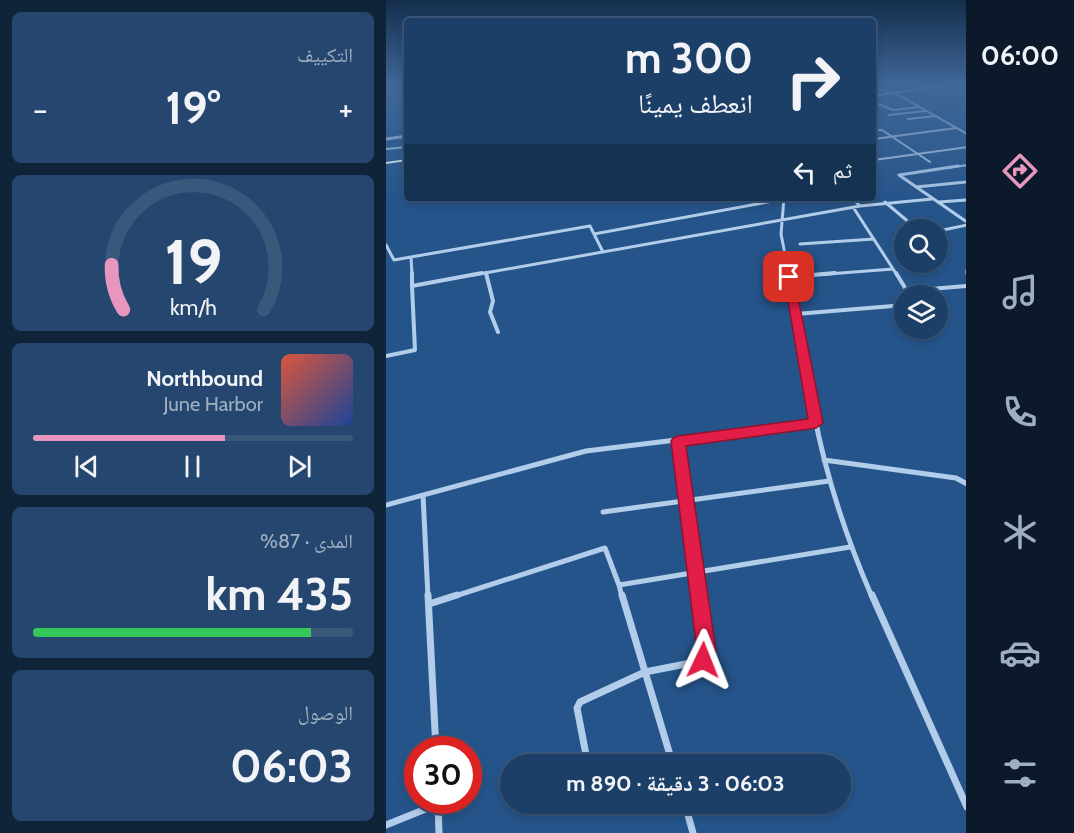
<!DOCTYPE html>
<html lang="ar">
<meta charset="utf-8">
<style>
:root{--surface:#1c3f68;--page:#25466e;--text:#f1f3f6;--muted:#a0afc0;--line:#3a587c;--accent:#e797bd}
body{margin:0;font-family:Cabin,"Noto Naskh Arabic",sans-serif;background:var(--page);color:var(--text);direction:rtl;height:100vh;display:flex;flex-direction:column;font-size:22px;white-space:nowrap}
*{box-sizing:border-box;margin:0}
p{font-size:20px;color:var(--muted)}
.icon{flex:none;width:33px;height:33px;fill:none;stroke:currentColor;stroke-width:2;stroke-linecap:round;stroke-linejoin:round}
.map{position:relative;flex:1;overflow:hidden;direction:ltr}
.drawer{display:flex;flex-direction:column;gap:12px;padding:12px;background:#0f2339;width:386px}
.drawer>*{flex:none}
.hud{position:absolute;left:18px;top:18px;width:472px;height:183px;border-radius:6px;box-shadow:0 3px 9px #0003,0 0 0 2px var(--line);direction:rtl;background:#1c3f68;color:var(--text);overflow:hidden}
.buttons{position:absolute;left:508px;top:219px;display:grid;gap:12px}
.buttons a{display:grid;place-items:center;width:54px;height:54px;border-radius:50%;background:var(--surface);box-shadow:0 3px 9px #0003,0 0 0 2px var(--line);font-size:30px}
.speed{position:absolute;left:18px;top:736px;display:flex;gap:12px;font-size:30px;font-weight:700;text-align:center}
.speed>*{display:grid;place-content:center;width:78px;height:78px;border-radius:50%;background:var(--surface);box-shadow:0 3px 9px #0003,0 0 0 2px var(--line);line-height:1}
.speed .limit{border:9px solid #d22;background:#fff;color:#111}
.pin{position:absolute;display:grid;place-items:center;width:51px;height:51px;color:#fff;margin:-26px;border-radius:12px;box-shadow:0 3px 9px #0006}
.me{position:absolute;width:66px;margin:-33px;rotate:2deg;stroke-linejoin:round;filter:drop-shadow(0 0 4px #0008)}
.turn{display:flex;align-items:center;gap:21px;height:126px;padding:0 24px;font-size:27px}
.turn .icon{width:78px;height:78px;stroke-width:2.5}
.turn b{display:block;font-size:42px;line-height:51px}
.then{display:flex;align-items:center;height:57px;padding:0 24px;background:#0003;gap:12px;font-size:22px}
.big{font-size:45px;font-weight:700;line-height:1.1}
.drawer .card{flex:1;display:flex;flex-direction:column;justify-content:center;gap:9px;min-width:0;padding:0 21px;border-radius:9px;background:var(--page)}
.drawer .dial{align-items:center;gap:0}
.dial svg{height:156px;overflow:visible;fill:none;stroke:var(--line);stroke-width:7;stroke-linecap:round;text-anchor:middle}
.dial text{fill:var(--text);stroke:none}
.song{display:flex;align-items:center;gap:18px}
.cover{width:72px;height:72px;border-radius:9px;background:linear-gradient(135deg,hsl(10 70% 55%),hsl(220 70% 35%))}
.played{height:6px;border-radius:3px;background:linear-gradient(90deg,var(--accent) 60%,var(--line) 60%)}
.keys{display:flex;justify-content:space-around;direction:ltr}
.heat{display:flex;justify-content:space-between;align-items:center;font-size:33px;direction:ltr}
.charge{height:9px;border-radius:4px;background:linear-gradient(90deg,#34c759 87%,var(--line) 0)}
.trip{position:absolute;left:114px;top:754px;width:351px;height:60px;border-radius:30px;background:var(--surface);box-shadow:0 3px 9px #0003,0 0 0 2px var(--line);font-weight:700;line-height:60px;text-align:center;direction:rtl}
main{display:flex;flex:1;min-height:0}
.tab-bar{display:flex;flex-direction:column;width:108px;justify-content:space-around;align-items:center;background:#0b192a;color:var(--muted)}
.tab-bar .icon{width:42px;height:42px}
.tab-bar .active{color:var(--accent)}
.tab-bar b{font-size:27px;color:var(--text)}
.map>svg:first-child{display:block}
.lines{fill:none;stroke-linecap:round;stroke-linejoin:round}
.minor-far4{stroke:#b2cdea;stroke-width:2}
.minor-far3{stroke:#b2cdea;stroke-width:3}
.minor-far2{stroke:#b2cdea;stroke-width:4}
.minor-far1{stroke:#b2cdea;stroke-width:5}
.minor{stroke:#b2cdea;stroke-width:7}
.tertiary{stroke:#b2cdea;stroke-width:3}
.trunk{fill:#fafcfe;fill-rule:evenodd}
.route{fill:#e11d48;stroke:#92132f;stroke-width:1.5}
</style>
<main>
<nav class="tab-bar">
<b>06:00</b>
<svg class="icon active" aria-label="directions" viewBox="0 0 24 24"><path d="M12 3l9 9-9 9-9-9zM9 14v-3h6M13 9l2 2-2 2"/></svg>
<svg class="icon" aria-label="music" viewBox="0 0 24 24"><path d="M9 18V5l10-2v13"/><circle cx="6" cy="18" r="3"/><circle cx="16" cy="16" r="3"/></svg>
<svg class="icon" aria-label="phone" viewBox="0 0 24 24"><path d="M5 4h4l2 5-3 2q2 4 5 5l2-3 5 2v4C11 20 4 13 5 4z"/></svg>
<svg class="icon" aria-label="climate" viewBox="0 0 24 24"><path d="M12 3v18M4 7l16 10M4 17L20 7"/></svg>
<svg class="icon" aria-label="car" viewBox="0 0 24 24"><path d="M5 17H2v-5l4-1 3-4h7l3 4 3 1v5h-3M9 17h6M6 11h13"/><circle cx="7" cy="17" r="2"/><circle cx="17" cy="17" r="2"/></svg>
<svg class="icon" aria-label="filters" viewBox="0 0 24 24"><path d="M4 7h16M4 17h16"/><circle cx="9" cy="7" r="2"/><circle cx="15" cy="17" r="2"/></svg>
</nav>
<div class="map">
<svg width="581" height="833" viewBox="0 0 581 833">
<rect width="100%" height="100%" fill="#25548a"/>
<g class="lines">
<path class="minor-far4" d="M20,85L21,91
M488,85L501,92
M509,93L581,134
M488,102L507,110L533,107
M503,115L540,111
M522,119L550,116
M488,130H496L544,162
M488,139L570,128
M0,149L21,147
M488,160L581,147
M561,168L581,165"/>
<path class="minor-far3" d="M572,166L513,175L581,222
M530,187L581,182
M398,198L395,234L403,275
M499,202L532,230
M553,202L581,200
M474,206L546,199
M467,207L511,275
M552,231L581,225
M208,234L398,199
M414,244L488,239
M0,245L8,260L25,257
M581,270V274
M26,275L25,257L204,226L217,252
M88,275L474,206L466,198
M429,275L507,269"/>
<path class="minor-far2" d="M26,273V286
M100,273L107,301L104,312L112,332
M402,273L428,415
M510,273L521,291L581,286
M403,277L449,273
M410,314L519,305
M0,356L29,350L26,286L96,273"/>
<path class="minor-far1" d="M428,413C440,477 460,537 486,597
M293,441L313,597
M438,460L570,478L581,484
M37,495L42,597
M0,505L200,451L430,423
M217,512L443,481
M66,597L219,548L233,585
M236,597L233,585L464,547"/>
<path class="minor" d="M42,595L50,750
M236,595L287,765
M486,595L581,807
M43,604L71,595
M202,765L191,708L194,702L259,672L315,661L320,654L313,595
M52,803L53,833
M299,804L307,833
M0,825L52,804"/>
<path class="tertiary" d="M0,139L21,136"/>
<path class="trunk" d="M555,85H564L488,97V95Z
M21,159V161L0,164V162Z"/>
</g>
<linearGradient id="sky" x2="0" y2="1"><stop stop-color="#142e4c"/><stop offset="0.42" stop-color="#406798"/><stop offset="1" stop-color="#406798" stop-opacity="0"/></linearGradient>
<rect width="581" height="202" fill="url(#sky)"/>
<path class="route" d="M403,274L408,277L437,423L430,428L300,446L330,651L323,666L317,669L310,666L307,660L311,651L285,441L287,438L292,436L422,419L398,277Z"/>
</svg>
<div class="buttons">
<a><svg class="icon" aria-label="search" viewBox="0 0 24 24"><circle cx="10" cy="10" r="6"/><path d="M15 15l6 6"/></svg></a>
<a><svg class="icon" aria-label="layers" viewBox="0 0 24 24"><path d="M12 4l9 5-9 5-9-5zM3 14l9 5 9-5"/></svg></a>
</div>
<div class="speed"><div class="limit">30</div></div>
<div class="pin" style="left:403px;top:277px;background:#d93025"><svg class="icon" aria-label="arrive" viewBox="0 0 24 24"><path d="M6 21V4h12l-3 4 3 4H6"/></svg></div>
<svg class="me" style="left:317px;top:660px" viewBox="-20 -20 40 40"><path d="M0-17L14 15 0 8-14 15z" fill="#e11d48" stroke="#fff" stroke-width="4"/></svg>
<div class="trip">06:03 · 3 دقيقة · 890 m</div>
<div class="hud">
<div class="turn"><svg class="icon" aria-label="right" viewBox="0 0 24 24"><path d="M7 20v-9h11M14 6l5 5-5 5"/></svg><div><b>300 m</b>انعطف يمينًا</div></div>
<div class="then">ثم<svg class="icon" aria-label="left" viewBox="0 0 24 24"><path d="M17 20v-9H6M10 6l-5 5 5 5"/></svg></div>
</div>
</div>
<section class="drawer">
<div class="card"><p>التكييف</p>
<div class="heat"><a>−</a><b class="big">19°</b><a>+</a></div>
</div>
<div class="card dial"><svg viewBox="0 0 100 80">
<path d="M14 69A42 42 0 1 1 86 69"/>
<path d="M14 69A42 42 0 0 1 8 46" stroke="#e797bd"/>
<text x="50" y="56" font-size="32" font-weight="700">19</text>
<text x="50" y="72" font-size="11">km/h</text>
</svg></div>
<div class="card">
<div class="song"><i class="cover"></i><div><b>Northbound</b><p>June Harbor</p></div></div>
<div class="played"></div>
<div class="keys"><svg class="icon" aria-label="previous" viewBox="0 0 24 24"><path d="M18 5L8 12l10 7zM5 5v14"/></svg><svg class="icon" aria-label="pause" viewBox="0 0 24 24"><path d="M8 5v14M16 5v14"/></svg><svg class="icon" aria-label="next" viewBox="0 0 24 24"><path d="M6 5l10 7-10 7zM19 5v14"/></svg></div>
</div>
<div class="card"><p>المدى · 87%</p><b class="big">435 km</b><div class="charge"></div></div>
<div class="card"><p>الوصول</p><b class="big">06:03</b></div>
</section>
</main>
